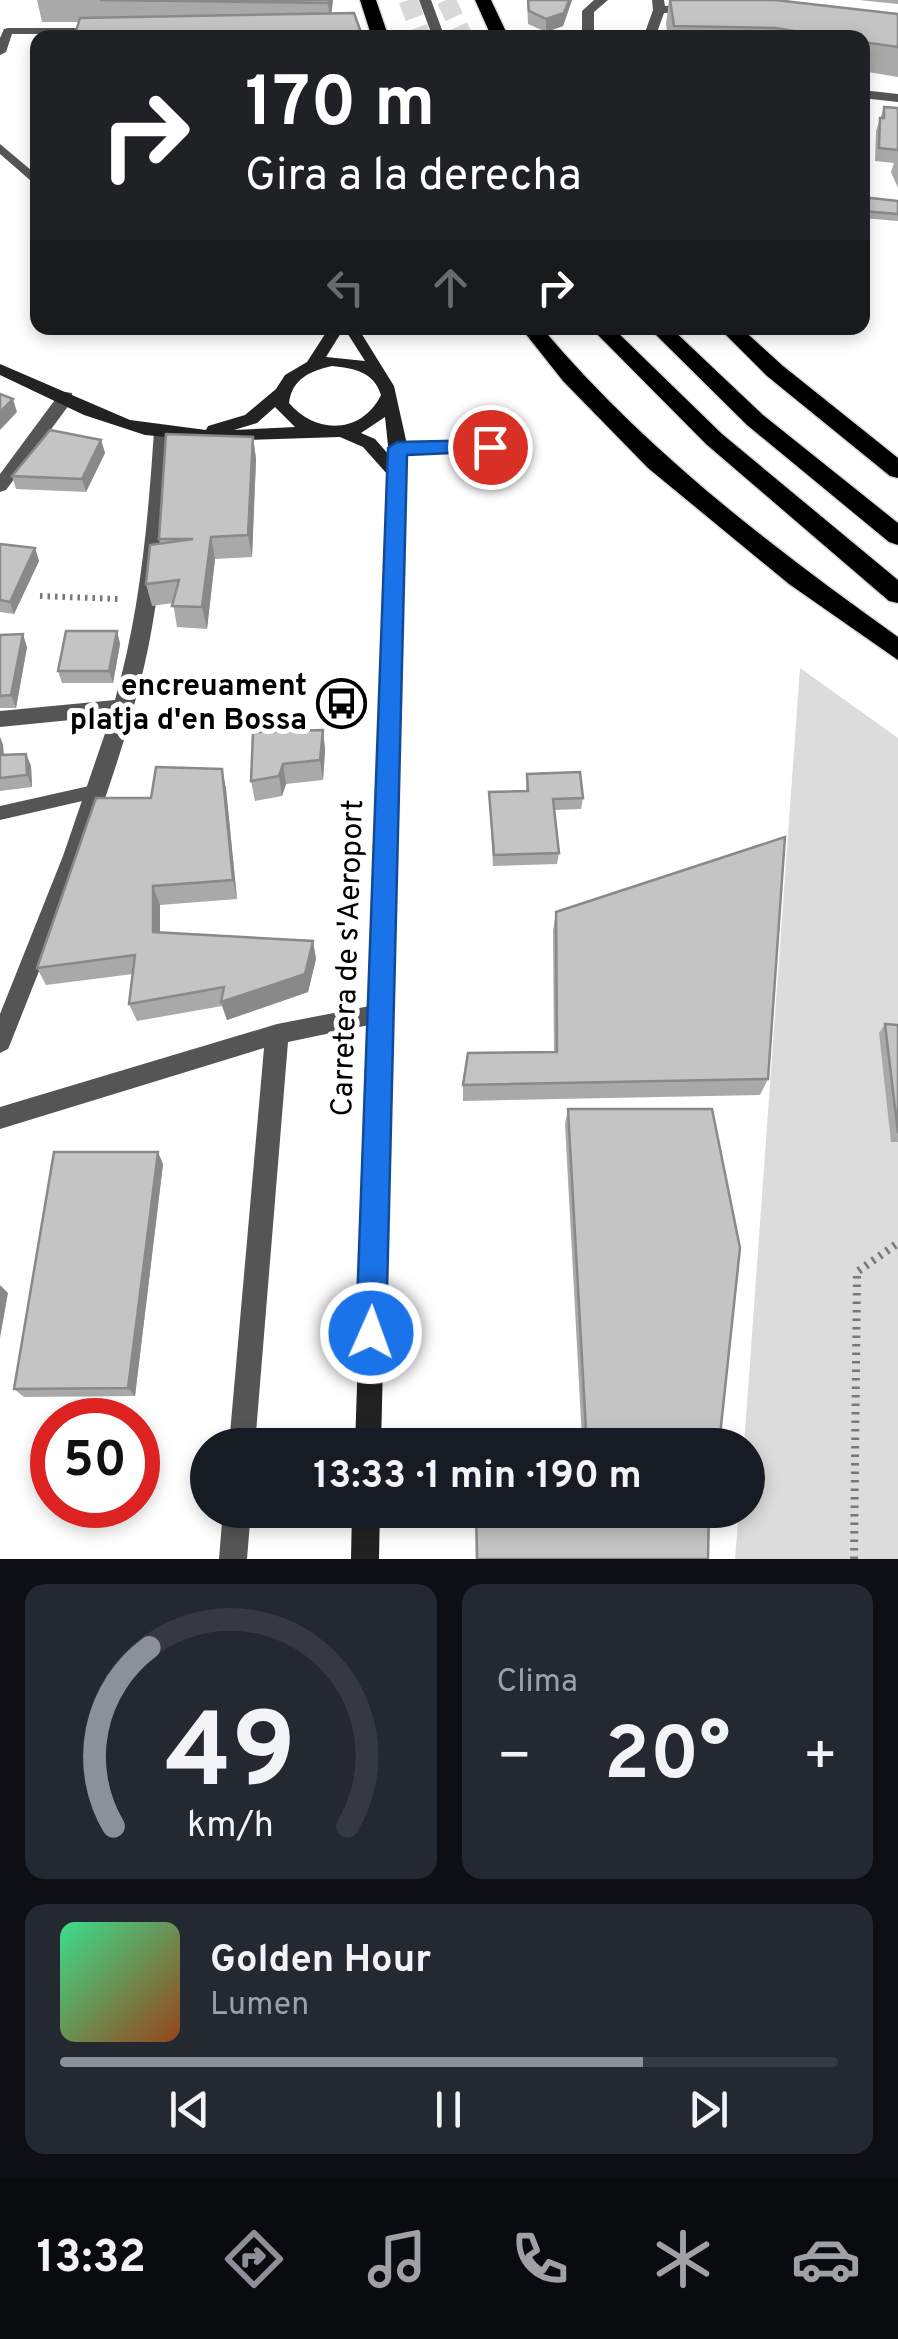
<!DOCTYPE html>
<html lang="es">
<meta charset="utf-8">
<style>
:root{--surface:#171b24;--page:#242831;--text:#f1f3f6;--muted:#9ea1a6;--line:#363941;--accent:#8c9099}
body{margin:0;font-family:Overpass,sans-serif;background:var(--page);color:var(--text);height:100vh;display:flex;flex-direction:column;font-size:38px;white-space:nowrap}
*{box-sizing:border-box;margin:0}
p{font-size:32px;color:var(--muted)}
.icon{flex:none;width:55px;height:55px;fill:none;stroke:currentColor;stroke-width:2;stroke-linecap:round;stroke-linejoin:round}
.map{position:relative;height:1559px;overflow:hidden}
.panel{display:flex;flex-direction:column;gap:25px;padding:25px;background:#0d0f14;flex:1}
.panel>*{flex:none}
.guide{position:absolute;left:30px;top:30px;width:840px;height:305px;border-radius:20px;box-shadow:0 5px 15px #0003;background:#202124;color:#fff;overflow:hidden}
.speed{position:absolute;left:30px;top:1398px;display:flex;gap:20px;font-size:50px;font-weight:700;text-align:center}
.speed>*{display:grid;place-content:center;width:130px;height:130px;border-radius:50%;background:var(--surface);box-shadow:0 5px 15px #0003;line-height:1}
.speed .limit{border:15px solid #d22;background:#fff;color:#111}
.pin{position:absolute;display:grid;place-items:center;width:85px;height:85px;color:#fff;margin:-42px;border:5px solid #fff;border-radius:50%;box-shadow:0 2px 10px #0007}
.me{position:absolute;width:110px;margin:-55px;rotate:2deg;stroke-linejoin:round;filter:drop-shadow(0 0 8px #0008)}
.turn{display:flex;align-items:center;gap:35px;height:210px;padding:0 50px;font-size:45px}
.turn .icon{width:130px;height:130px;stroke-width:2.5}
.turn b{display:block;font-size:70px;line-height:85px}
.lanes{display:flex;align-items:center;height:95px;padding:0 50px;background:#0003;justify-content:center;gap:50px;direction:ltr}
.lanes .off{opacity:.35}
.big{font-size:75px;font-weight:700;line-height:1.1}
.panel .card{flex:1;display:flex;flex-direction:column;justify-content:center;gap:15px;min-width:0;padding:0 35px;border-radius:20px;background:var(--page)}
.panel .dial{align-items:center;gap:0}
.dial svg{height:260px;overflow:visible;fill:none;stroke:var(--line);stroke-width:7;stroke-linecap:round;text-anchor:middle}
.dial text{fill:var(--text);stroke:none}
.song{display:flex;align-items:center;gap:30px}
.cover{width:120px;height:120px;border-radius:15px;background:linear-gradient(135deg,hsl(150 70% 55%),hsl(20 70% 35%))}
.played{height:10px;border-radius:5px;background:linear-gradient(90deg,var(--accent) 75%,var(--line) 75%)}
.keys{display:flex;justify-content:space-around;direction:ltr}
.heat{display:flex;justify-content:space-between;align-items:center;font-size:55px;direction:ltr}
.panel .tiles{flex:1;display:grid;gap:25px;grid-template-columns:1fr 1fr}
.card:last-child{grid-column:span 2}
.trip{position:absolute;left:190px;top:1428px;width:575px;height:100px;border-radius:50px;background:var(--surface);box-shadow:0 5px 15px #0003;font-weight:700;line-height:100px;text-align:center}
.tabs{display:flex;height:160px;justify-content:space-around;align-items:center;background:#090b0e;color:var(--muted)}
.tabs .icon{width:70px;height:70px}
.tabs .current{color:var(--accent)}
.tabs b{font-size:45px;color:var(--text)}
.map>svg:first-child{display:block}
.green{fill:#dcdcdc}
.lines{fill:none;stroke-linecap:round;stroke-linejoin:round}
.trunk-tunnel{stroke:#d9d9d9;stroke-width:19;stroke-dasharray:19 10;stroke-linecap:butt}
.trunk-casing{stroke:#dbdbdb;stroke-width:3}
.path-far1{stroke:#777;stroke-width:6;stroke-dasharray:2.5 5;stroke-linecap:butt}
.path{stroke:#777;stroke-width:8;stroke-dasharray:2.5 6;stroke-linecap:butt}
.service{fill:#555;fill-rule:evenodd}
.pedestrian{fill:#555;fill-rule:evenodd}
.minor{fill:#555;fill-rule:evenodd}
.tertiary{fill:#555;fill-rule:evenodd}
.secondary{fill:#222;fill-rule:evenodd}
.trunk{fill:#000;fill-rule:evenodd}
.wall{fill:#a9a9a9}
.shaded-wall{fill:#898989}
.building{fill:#c4c4c4;stroke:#898989;stroke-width:2.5}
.route{fill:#1a73e8;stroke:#114b97;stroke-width:2.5}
.labels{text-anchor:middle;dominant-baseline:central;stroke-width:10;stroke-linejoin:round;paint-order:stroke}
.poi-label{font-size:30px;font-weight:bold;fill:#000;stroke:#fff;text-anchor:end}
.street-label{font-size:30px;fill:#000;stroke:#fff}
</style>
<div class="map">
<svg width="898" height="1559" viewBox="0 0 898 1559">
<rect width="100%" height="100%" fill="#fff"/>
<path class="green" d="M800,668L898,738V1559H735L739,1510H748V1445H744Z"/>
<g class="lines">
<path class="trunk-tunnel" d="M408,0L422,38
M446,0L464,38"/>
<defs>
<path id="trunk" d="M360,0H376L389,38H372Z
M475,0H491L509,38H492Z
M521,328H542C645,450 768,544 898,637V660L789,584L648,468L563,381Z
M591,328H613L722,434L898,580V603L889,601L706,444Z
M649,328H671L763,415L898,523V545L889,542L747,425Z
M719,328H741L783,366L898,458V478L890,476L767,376Z"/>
</defs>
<use href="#trunk" class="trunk-casing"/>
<path class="path-far1" d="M40,596L118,599"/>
<path class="path" d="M854,1559L857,1272L898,1243"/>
<path class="service" d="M8,28H99L104,31L99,34H12L6,52L0,55V38L4,29Z
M0,144L38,176V187L0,154Z
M490,442L495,443V451L397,453L390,448L397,443Z
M98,784L104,786L107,791L104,796L0,820V806Z"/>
<path class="pedestrian" d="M594,0H608L594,12V38H582V11Z
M652,0H664L665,6L692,4L698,8L692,12L664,13L655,38H643L653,10Z"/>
<path class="minor" d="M419,0H431L445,38H433Z
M66,392L72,393V401L6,490L0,492V474L60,393Z
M162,425L170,431C166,510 162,590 144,667C113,796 59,919 11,1042L8,1049L0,1053V1014L63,856L111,716L0,727V711L115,700C140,612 148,522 154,431Z
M380,1004L388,1007L391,1014L388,1021L288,1042L255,1445H229L264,1048L0,1129V1107L277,1024Z
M223,1510H251L247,1559H219Z"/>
<path class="tertiary" d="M862,90L898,94V102L862,98Z"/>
<path class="secondary" d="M329,328H358L394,386L406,440L381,1445H355L388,475L363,447L340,437L209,441L145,435L84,415L0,375V364L130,420L206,430L208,426L245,415L276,389L285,375L307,362ZM344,328L365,361L326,357ZM332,366C354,368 374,372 381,395C362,434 316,435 289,403C292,379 310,371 332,366ZM275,407L295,427L234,430L257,423ZM385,417L389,455L375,439L361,433Z
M352,1510H380L379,1559H351Z"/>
<use href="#trunk" class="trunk"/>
</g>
<path class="wall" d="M37,0H333L331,13L79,22H42Z
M527,0H572L563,26L546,32L528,24Z
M669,0H775L898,14V77L862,71V38H668L666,24Z
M859,0H898V4Z
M884,107L898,108V188L891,172L894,163L875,161L876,131Z
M862,197L898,201V221L862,218Z
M253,437L256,459L252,557L215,559L207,629L177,627L173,603L152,606L146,584L160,544L159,539Z
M101,440L105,453L86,492L16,489L12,476Z
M0,544L35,548L39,561L14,614L0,612Z
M117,631L120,644L113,683H62L58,671Z
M0,635L27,647L16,708H0Z
M323,730L325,750L323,780L286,784L282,796L255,801L251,781Z
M0,737L3,745L4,755L26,754L31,766L32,787L0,791Z
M222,769L226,789L237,899L160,905V933L313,941L316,959L308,992L227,1020L222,1006L137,1021L129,1004L133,974L46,985L37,968L151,798Z
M527,774L583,798L581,809L554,810L559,853L557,864L493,866L489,792L526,791Z
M556,912L768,1079L760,1095L463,1101V1085L554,1052L553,931Z
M885,1024L898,1025V1142H891L879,1033Z
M568,1109L719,1445H617L582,1439L565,1124Z
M163,1164L135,1396L24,1397L14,1389Z"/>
<path class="shaded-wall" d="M329,0H333L330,25L328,3Z
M569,0H572L563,26L546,32V19Z
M13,399L17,412L0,430V412Z
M253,437L256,459L252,557L248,535Z
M101,440L105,453L86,492L82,479Z
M211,537L215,559L207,629L202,607Z
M35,548L39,561L14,614L10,602Z
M117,631L120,644L113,683L109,671Z
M23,634L27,647L16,708L11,695Z
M323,730L325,750L323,780L320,760Z
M0,737L3,745L4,767L0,757Z
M26,754L31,766L32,787L27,775Z
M283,764L286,784L282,796L279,776Z
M222,769L226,789L237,899L233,880Z
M153,886L160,905V951L153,932Z
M313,941L316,959L308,992L227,1020L221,1002Z
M158,1152L163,1164L135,1396L128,1388Z
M0,1285L8,1293L0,1338Z"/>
<path class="building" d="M100,0H329L328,3Z
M528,0H569L564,13L546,19L529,11Z
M670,0H775L898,14V47L862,42V38H834L776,28L674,26Z
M354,13L363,38H74L80,18Z
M884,107L898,108V150L879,148L880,118H884Z
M862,197L898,201V214L862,211Z
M0,394L13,399L0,412Z
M50,430L101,440L82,479L12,476Z
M166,434L253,437L248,535L211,537L202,607L172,606L179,580L146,584L150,545L193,539H159Z
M0,544L35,548L10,602L0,600Z
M66,631H117L109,671H58Z
M23,634L11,695L0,696V635Z
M323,730L320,760L283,764L279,776L251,781L253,732Z
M26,754L27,775L0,778V755Z
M156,767L222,769L233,880L153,886V932L313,941L305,974L221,1002L224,987L129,1004L135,955L37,968L96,798H151Z
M580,772L583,798L553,799L559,853L494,855L489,792L528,791L527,774Z
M785,837L768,1079L463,1085L468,1053L557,1052L556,912Z
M885,1024L898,1025V1133Z
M568,1109H712L740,1248L719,1445H673L586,1430Z
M54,1152H158L128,1388L14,1389Z
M476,1510H709L708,1559H477Z"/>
<path class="route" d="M490,440L500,447L497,451L407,455L386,1333L381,1343L371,1347L361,1343L356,1333L388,448L397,442Z"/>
<defs>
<symbol id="bus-ring" viewBox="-11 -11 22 22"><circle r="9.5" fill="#fff" stroke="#000" stroke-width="1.5"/><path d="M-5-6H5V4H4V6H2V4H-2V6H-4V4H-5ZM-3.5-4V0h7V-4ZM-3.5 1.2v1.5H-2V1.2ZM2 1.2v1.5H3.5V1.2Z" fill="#000"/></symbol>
</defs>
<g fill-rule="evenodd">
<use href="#bus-ring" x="314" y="676" width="55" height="55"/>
</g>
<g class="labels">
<g class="poi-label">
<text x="307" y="687">encreuament<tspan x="307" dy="34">platja d'en Bossa</tspan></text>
</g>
<g class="street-label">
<text transform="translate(349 958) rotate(-88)">Carretera de s'Aeroport</text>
</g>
</g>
</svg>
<div class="speed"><div class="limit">50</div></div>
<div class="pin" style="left:490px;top:447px;background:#d93025"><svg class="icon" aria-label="arrive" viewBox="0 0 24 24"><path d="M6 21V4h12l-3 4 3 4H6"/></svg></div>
<svg class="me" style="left:371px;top:1333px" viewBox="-20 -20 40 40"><circle r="17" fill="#1a73e8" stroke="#fff" stroke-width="3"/><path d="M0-11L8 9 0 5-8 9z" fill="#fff"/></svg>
<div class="trip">13:33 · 1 min · 190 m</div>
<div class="guide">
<div class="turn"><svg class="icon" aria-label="right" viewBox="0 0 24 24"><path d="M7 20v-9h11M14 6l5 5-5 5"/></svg><div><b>170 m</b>Gira a la derecha</div></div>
<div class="lanes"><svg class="icon off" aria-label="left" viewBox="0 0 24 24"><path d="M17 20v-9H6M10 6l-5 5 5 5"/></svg><svg class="icon off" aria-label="ahead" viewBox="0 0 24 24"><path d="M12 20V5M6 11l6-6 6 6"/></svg><svg class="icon" aria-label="right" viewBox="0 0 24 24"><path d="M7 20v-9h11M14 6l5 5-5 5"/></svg></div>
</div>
</div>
<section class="panel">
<div class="tiles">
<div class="card dial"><svg viewBox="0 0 100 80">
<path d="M14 69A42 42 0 1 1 86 69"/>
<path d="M14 69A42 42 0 0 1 25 14" stroke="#8c9099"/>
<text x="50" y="56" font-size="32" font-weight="700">49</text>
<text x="50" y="72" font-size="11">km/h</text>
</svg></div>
<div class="card"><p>Clima</p>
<div class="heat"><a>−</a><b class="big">20°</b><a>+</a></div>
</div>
<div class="card">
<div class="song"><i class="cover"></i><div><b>Golden Hour</b><p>Lumen</p></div></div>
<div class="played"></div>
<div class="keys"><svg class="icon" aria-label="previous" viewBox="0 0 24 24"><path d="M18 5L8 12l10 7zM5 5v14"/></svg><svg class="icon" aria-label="pause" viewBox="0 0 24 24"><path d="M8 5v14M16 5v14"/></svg><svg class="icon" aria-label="next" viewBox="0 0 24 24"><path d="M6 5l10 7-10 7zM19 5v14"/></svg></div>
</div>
</div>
</section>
<nav class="tabs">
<b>13:32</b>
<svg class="icon current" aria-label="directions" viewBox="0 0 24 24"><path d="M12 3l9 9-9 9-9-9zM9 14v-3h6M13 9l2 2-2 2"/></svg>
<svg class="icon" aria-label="music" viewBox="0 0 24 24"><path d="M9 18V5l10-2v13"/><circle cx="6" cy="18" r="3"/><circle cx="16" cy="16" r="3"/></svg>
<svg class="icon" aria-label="phone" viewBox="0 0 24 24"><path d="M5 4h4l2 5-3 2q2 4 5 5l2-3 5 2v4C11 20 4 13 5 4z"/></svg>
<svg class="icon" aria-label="climate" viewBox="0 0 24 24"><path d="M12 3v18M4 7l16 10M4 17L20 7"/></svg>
<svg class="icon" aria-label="car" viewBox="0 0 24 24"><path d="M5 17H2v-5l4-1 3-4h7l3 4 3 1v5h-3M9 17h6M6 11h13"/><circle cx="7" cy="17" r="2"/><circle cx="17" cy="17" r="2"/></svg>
</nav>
